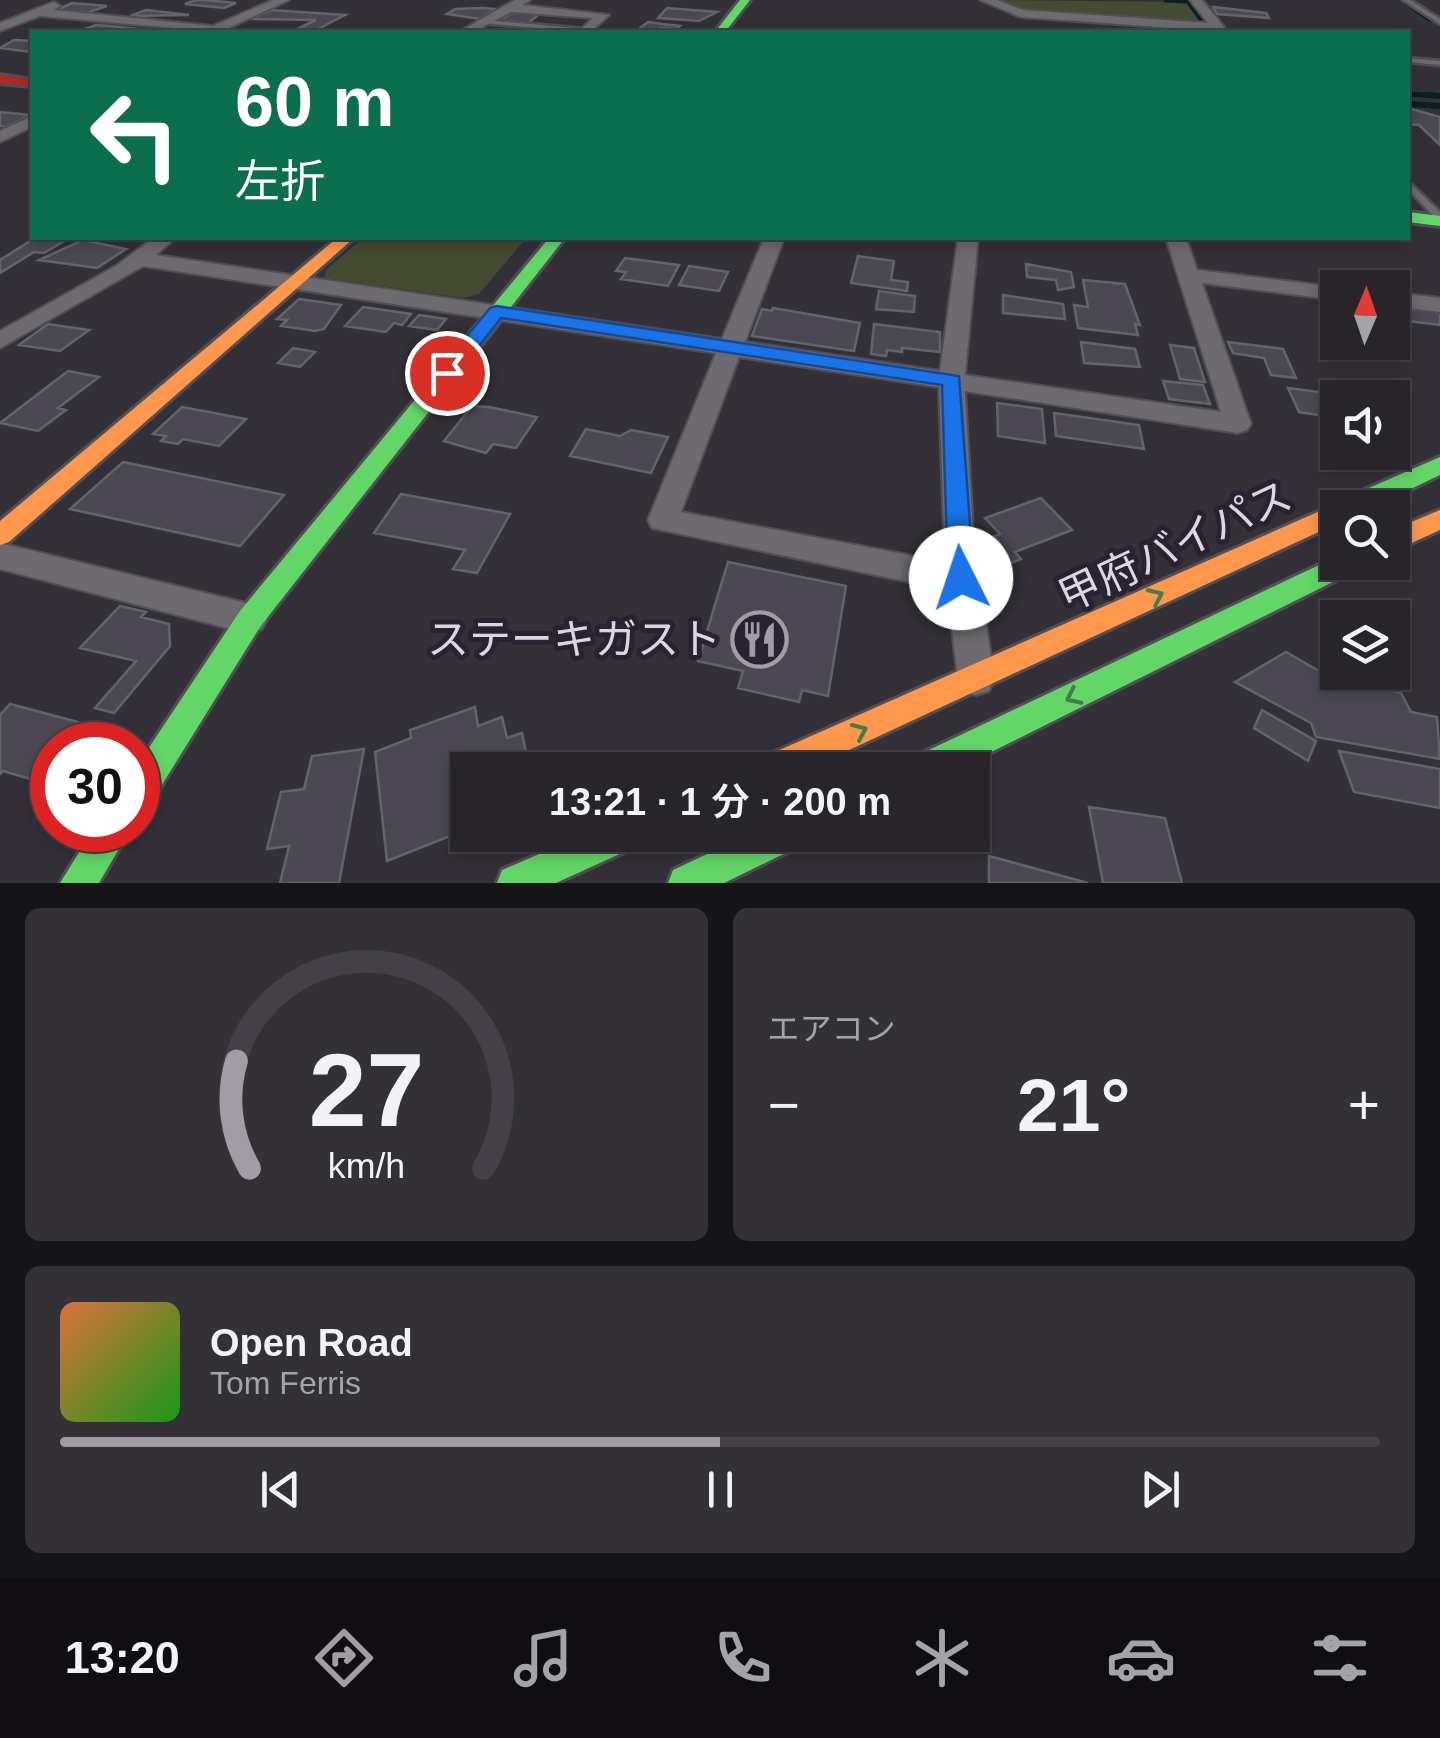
<!DOCTYPE html>
<html lang="ja">
<meta charset="utf-8">
<style>
:root{--surface:#27242a;--page:#333036;--text:#f1f3f6;--muted:#a4a4a8;--line:#434147;--accent:#a19ca5}
body{margin:0;font-family:Helvetica,"Noto Sans JP",sans-serif;background:var(--page);color:var(--text);height:100vh;display:flex;flex-direction:column;font-size:38px;white-space:nowrap}
*{box-sizing:border-box;margin:0}
p{font-size:32px;color:var(--muted)}
.icon{flex:none;width:55px;height:55px;fill:none;stroke:currentColor;stroke-width:2;stroke-linecap:round;stroke-linejoin:round}
.map{position:relative;height:883px;overflow:hidden}
.sheet{display:flex;flex-direction:column;gap:25px;padding:25px;background:#151417;flex:1}
.sheet>*{flex:none}
.guide{position:absolute;left:30px;top:30px;width:1380px;height:210px;border-radius:0px;box-shadow:0 5px 15px #0003,0 0 0 2px var(--line);background:#0b6e4f;color:#fff;overflow:hidden}
.needle{width:65px;rotate:2deg}
.buttons{position:absolute;left:1320px;top:270px;display:grid;gap:20px}
.buttons a{display:grid;place-items:center;width:90px;height:90px;border-radius:0px;background:var(--surface);box-shadow:0 5px 15px #0003,0 0 0 2px var(--line);font-size:50px}
.speed{position:absolute;left:30px;top:722px;display:flex;gap:20px;font-size:50px;font-weight:700;text-align:center}
.speed>*{display:grid;place-content:center;width:130px;height:130px;border-radius:50%;background:var(--surface);box-shadow:0 5px 15px #0003,0 0 0 2px var(--line);line-height:1}
.speed .limit{border:15px solid #d22;background:#fff;color:#111}
.pin{position:absolute;display:grid;place-items:center;width:85px;height:85px;color:#fff;margin:-42px;border:5px solid #fff;border-radius:50%;box-shadow:0 2px 10px #0007}
.me{position:absolute;width:110px;margin:-55px;rotate:356deg;stroke-linejoin:round;filter:drop-shadow(0 0 8px #0008)}
.turn{display:flex;align-items:center;gap:35px;height:210px;padding:0 40px;font-size:45px}
.turn .icon{width:130px;height:130px;stroke-width:2.5}
.turn b{display:block;font-size:70px;line-height:85px}
.big{font-size:75px;font-weight:600;line-height:1.1}
.sheet .widget{flex:1;display:flex;flex-direction:column;justify-content:center;gap:15px;min-width:0;padding:0 35px;border-radius:15px;background:var(--page)}
.sheet .dial{align-items:center;gap:0}
.dial svg{height:260px;overflow:visible;fill:none;stroke:var(--line);stroke-width:7;stroke-linecap:round;text-anchor:middle}
.dial text{fill:var(--text);stroke:none}
.song{display:flex;align-items:center;gap:30px}
.cover{width:120px;height:120px;border-radius:15px;background:linear-gradient(135deg,hsl(20 70% 55%),hsl(120 70% 35%))}
.played{height:10px;border-radius:5px;background:linear-gradient(90deg,var(--accent) 50%,var(--line) 50%)}
.keys{display:flex;justify-content:space-around;direction:ltr}
.heat{display:flex;justify-content:space-between;align-items:center;font-size:55px;direction:ltr}
.sheet .tiles{flex:1;display:grid;gap:25px;grid-template-columns:1fr 1fr}
.widget:last-child{grid-column:span 2}
.trip{position:absolute;left:450px;top:752px;width:540px;height:100px;border-radius:0px;background:var(--surface);box-shadow:0 5px 15px #0003,0 0 0 2px var(--line);font-weight:600;line-height:100px;text-align:center}
.menu{display:flex;height:160px;justify-content:space-around;align-items:center;background:#100e11;color:var(--muted)}
.menu .icon{width:70px;height:70px}
.menu .current{color:var(--accent)}
.menu b{font-size:45px;color:var(--text)}
.map>svg:first-child{display:block}
.green{fill:#454b31}
.lines{fill:none;stroke-linecap:round;stroke-linejoin:round}
.stream-far1{stroke:#052123;stroke-width:5}
.stream{stroke:#052123;stroke-width:6}
.building{fill:#4b4853;stroke:#64626a;stroke-width:2.5}
.lane-casing{stroke:#514e55;stroke-width:5}
.street-casing{stroke:#514e55;stroke-width:4}
.fast-casing{stroke:#514e55;stroke-width:6}
.slow-casing{stroke:#514e55;stroke-width:6}
.jam-casing{stroke:#514e55;stroke-width:6}
.lane{fill:#6d6a70;fill-rule:evenodd}
.street{fill:#6d6a70;fill-rule:evenodd}
.fast{fill:#63d668;fill-rule:evenodd}
.slow{fill:#ff974d;fill-rule:evenodd}
.jam{fill:#b3261e;fill-rule:evenodd}
.oneway{stroke:#467c4c}
.route{fill:#1a73e8;stroke:#114b97;stroke-width:2.5}
.labels{text-anchor:middle;dominant-baseline:central;stroke-width:10;stroke-linejoin:round;paint-order:stroke}
.near-street-label{font-size:42px;fill:#dbd6e0;stroke:#2a2231}
.near-poi-label{font-size:42px;fill:#dbd6e0;stroke:#2a2231;text-anchor:end}
</style>
<div class="map">
<svg width="1440" height="883" viewBox="0 0 1440 883">
<rect width="100%" height="100%" fill="#343038"/>
<path class="green" d="M995,0L1186,2L1200,23L1021,11Z
M363,238H526L479,294L464,298L325,278L326,270Z"/>
<g class="lines">
<path class="stream-far1" d="M1166,0L1188,1L1205,24
M1403,0L1429,19H1440
M1408,94L1440,96"/>
<path class="stream" d="M1428,95L1440,96
M1408,104L1440,106"/>
</g>
<path class="building" d="M196,0H204L236,3L224,8L185,4Z
M72,3L107,6L89,12L54,11Z
M1213,7L1266,13L1269,18L1217,14Z
M482,8L496,9L480,19L447,14L455,9Z
M667,8L717,12L699,21L658,18Z
M146,10L189,15L130,16Z
M271,10L345,15L312,32H291L316,20L251,19Z
M516,11L539,14L526,25L498,21Z
M648,22L662,24L680,26L676,29L660,28L656,32L636,31Z
M96,25L110,26L156,31H79Z
M14,40L32,41V52L0,48Z
M1408,108L1440,117V145L1419,125L1408,124Z
M0,112L31,115L6,127L0,126Z
M35,238L66,240L44,253L34,252L0,273V260Z
M83,240L126,249L97,268L39,260Z
M858,256L894,261L891,280L908,282L907,291L851,283Z
M625,258L679,265L668,286L621,279L626,272L616,271Z
M1026,264L1071,272L1074,287L1058,290L1056,280L1027,277Z
M689,266L728,272L719,291L679,285Z
M1083,280L1125,284L1140,325L1135,324L1138,335L1078,328L1074,305L1088,307Z
M879,291L915,296L914,312L876,309Z
M1003,295L1063,304L1065,319L1003,313Z
M299,299L341,305L324,329L315,331L281,326L287,320L277,319Z
M1392,306L1440,312V325L1400,320Z
M363,307L411,314L402,325L394,323L386,332L345,326Z
M773,308L860,323L854,351L752,336L762,309L772,311Z
M419,315L446,319L437,330L409,326Z
M48,324L89,330L60,351L19,345Z
M874,324L940,332V352L902,348V352L887,350L886,356L871,354Z
M1081,342L1135,349L1140,367L1084,363Z
M1228,342L1283,349L1296,378L1271,375L1264,358L1233,353Z
M1170,345L1194,348L1205,382L1180,379Z
M293,348L315,352L300,367L278,363Z
M68,371L99,377L58,408L66,410L38,431L0,423Z
M1163,381L1203,385L1210,404L1169,399Z
M1288,388L1350,396V398H1338V418L1299,412Z
M997,403L1042,409L1045,443L998,436Z
M472,406L489,407L537,417L516,448L493,444L486,453L444,441Z
M182,407L246,419L219,446L183,439L178,444L161,441L166,436L153,434Z
M1054,413L1139,425L1144,449L1056,436Z
M586,429L620,436L631,430L668,437L651,473L570,456Z
M123,462L284,495L240,546L70,509Z
M401,494L510,514L477,573L453,569L465,550L374,533Z
M1041,498L1072,530L1015,552L1021,559L1006,565L985,540L1000,534L985,518Z
M728,562L846,586L828,696L802,690L799,702L738,688L743,671L698,661Z
M120,606L146,612L141,617L169,624L170,646L114,713L95,708L136,661L80,648Z
M1286,652L1321,672L1384,682L1388,690L1401,693L1411,712L1437,717L1440,759L1316,737L1311,723L1235,682Z
M10,704L112,731L101,745H52V768L41,782L3,771L0,774V715Z
M475,707L478,726L502,717L507,738L522,733L528,762L516,770H468V829L387,861L375,752L411,738L410,730Z
M1262,710L1316,741L1308,761L1254,728Z
M364,749L339,883H280L289,846L267,849L281,792L304,789L312,756Z
M1339,751L1440,769V808L1354,792Z
M1089,807L1165,818L1182,883H1103Z
M989,856L1088,883H989Z"/>
<g class="lines">
<defs>
<path id="lane" d="M1403,0H1410L1440,19V24Z
M484,20L586,29L589,31L582,32L482,23Z
M1408,58L1440,61V65L1408,62Z
M1408,181L1440,212V221L1437,220L1408,189Z"/>
<path id="street" d="M273,0H289L220,32L40,16L0,31V23L54,2L60,6L54,10L213,26Z
M515,0H530L523,5L609,15L591,32H578L593,18L511,12L473,32H459Z
M980,0H997L1023,10L1208,23L1190,0H1202L1228,32L1021,17Z
M32,116V127L0,142V131Z
M153,238H175L156,255L722,339L764,238H784L745,342L940,371L958,238H978L965,375L1221,412L1166,238H1186L1197,270L1343,288H1338V300L1202,283L1251,424L1247,430L1238,433L965,391L973,531L994,679L989,691L976,695L963,691L958,679L947,590L652,528L648,520L716,353L143,266L0,348V331L116,266ZM739,357L939,387L945,562L681,512Z
M1392,292L1440,298V312L1392,306Z
M0,543L250,604L262,609L267,619L262,629L250,634L0,569Z"/>
<path id="fast" d="M740,0H750L725,32H715Z
M1408,212L1440,216V226L1408,222Z
M549,238H565L260,627L150,804L138,808V764L240,611Z
M1440,457V475L1371,508H1338V511L1336,508L1339,501Z
M1338,556V562H1363L1359,569L955,770H905L910,759Z
M93,830H130L99,883H60Z
M583,835H640L635,847L556,883H497L502,870Z
M748,835H803L798,847L724,883H668L673,870Z"/>
<path id="slow" d="M337,238H354L9,542L0,545V521Z
M1338,503L1348,508H1338V523L806,770H754L759,759Z
M1440,510V530L1392,552V530Z"/>
<path id="jam" d="M0,75L32,80V86L0,83Z"/>
</defs>
<use href="#lane" class="lane-casing"/>
<use href="#street" class="street-casing"/>
<use href="#fast" class="fast-casing"/>
<use href="#slow" class="slow-casing"/>
<use href="#jam" class="jam-casing"/>
<use href="#lane" class="lane"/>
<use href="#street" class="street"/>
<use href="#fast" class="fast"/>
<use href="#slow" class="slow"/>
<use href="#jam" class="jam"/>
</g>
<defs><path id="oneway-chevron" d="M-2-3.5L2.5 0L-2 3.5" fill="none" stroke-width="1.6" stroke-linecap="round" stroke-linejoin="round" transform="scale(2.5)"/></defs>
<g class="oneway">
<use href="#oneway-chevron" transform="translate(1156 596) rotate(-25)"/>
<use href="#oneway-chevron" transform="translate(1073 697) rotate(154)"/>
<use href="#oneway-chevron" transform="translate(860 731) rotate(-24)"/>
</g>
<path class="route" d="M496,306L959,376L974,578L970,586L961,590L952,586L948,578L942,385L501,318L454,378H440L437,373L440,369L490,308Z"/>
<defs>
<symbol id="restaurant-ring" viewBox="-11 -11 22 22"><circle r="9.5" fill="#2a2231" stroke="#a19ca5" stroke-width="1.5"/><path d="M-5-6h1v4h1v-4h1v4h1v-4h1v5L-1.5 .5V6h-2V.5L-5-1ZM5-6V6H3V1.5H1.5Q1.5-4 5-6Z" fill="#a19ca5"/></symbol>
</defs>
<g fill-rule="evenodd">
<use href="#restaurant-ring" x="728" y="608" width="63" height="63"/>
</g>
<g class="labels">
<g class="near-street-label">
<text transform="translate(1175 546) rotate(-25)">甲府バイパス</text>
</g>
<g class="near-poi-label">
<text x="721" y="639">ステーキガスト</text>
</g>
</g>
</svg>
<div class="buttons">
<a><svg class="needle" viewBox="-14 -14 28 28"><path d="M0-13l5 13h-10z" fill="#e53935"/><path d="M0 13l5-13h-10z" fill="#a4a4a8"/></svg></a>
<a><svg class="icon" aria-label="sound" viewBox="0 0 24 24"><path d="M4 9h4l5-4v14l-5-4H4zM17 9q2 3 0 6"/></svg></a>
<a><svg class="icon" aria-label="search" viewBox="0 0 24 24"><circle cx="10" cy="10" r="6"/><path d="M15 15l6 6"/></svg></a>
<a><svg class="icon" aria-label="layers" viewBox="0 0 24 24"><path d="M12 4l9 5-9 5-9-5zM3 14l9 5 9-5"/></svg></a>
</div>
<div class="speed"><div class="limit">30</div></div>
<div class="pin" style="left:447px;top:373px;background:#d93025"><svg class="icon" aria-label="arrive" viewBox="0 0 24 24"><path d="M6 21V4h12l-3 4 3 4H6"/></svg></div>
<svg class="me" style="left:961px;top:578px" viewBox="-20 -20 40 40"><circle r="19" fill="#fff"/><path d="M0-13L10 11 0 6-10 11z" fill="#1a73e8"/></svg>
<div class="trip">13:21 · 1 分 · 200 m</div>
<div class="guide">
<div class="turn"><svg class="icon" aria-label="left" viewBox="0 0 24 24"><path d="M17 20v-9H6M10 6l-5 5 5 5"/></svg><div><b>60 m</b>左折</div></div>
</div>
</div>
<section class="sheet">
<div class="tiles">
<div class="widget dial"><svg viewBox="0 0 100 80">
<path d="M14 69A42 42 0 1 1 86 69"/>
<path d="M14 69A42 42 0 0 1 10 36" stroke="#a19ca5"/>
<text x="50" y="56" font-size="32" font-weight="700">27</text>
<text x="50" y="72" font-size="11">km/h</text>
</svg></div>
<div class="widget"><p>エアコン</p>
<div class="heat"><a>−</a><b class="big">21°</b><a>+</a></div>
</div>
<div class="widget">
<div class="song"><i class="cover"></i><div><b>Open Road</b><p>Tom Ferris</p></div></div>
<div class="played"></div>
<div class="keys"><svg class="icon" aria-label="previous" viewBox="0 0 24 24"><path d="M18 5L8 12l10 7zM5 5v14"/></svg><svg class="icon" aria-label="pause" viewBox="0 0 24 24"><path d="M8 5v14M16 5v14"/></svg><svg class="icon" aria-label="next" viewBox="0 0 24 24"><path d="M6 5l10 7-10 7zM19 5v14"/></svg></div>
</div>
</div>
</section>
<nav class="menu">
<b>13:20</b>
<svg class="icon current" aria-label="directions" viewBox="0 0 24 24"><path d="M12 3l9 9-9 9-9-9zM9 14v-3h6M13 9l2 2-2 2"/></svg>
<svg class="icon" aria-label="music" viewBox="0 0 24 24"><path d="M9 18V5l10-2v13"/><circle cx="6" cy="18" r="3"/><circle cx="16" cy="16" r="3"/></svg>
<svg class="icon" aria-label="phone" viewBox="0 0 24 24"><path d="M5 4h4l2 5-3 2q2 4 5 5l2-3 5 2v4C11 20 4 13 5 4z"/></svg>
<svg class="icon" aria-label="climate" viewBox="0 0 24 24"><path d="M12 3v18M4 7l16 10M4 17L20 7"/></svg>
<svg class="icon" aria-label="car" viewBox="0 0 24 24"><path d="M5 17H2v-5l4-1 3-4h7l3 4 3 1v5h-3M9 17h6M6 11h13"/><circle cx="7" cy="17" r="2"/><circle cx="17" cy="17" r="2"/></svg>
<svg class="icon" aria-label="filters" viewBox="0 0 24 24"><path d="M4 7h16M4 17h16"/><circle cx="9" cy="7" r="2"/><circle cx="15" cy="17" r="2"/></svg>
</nav>
